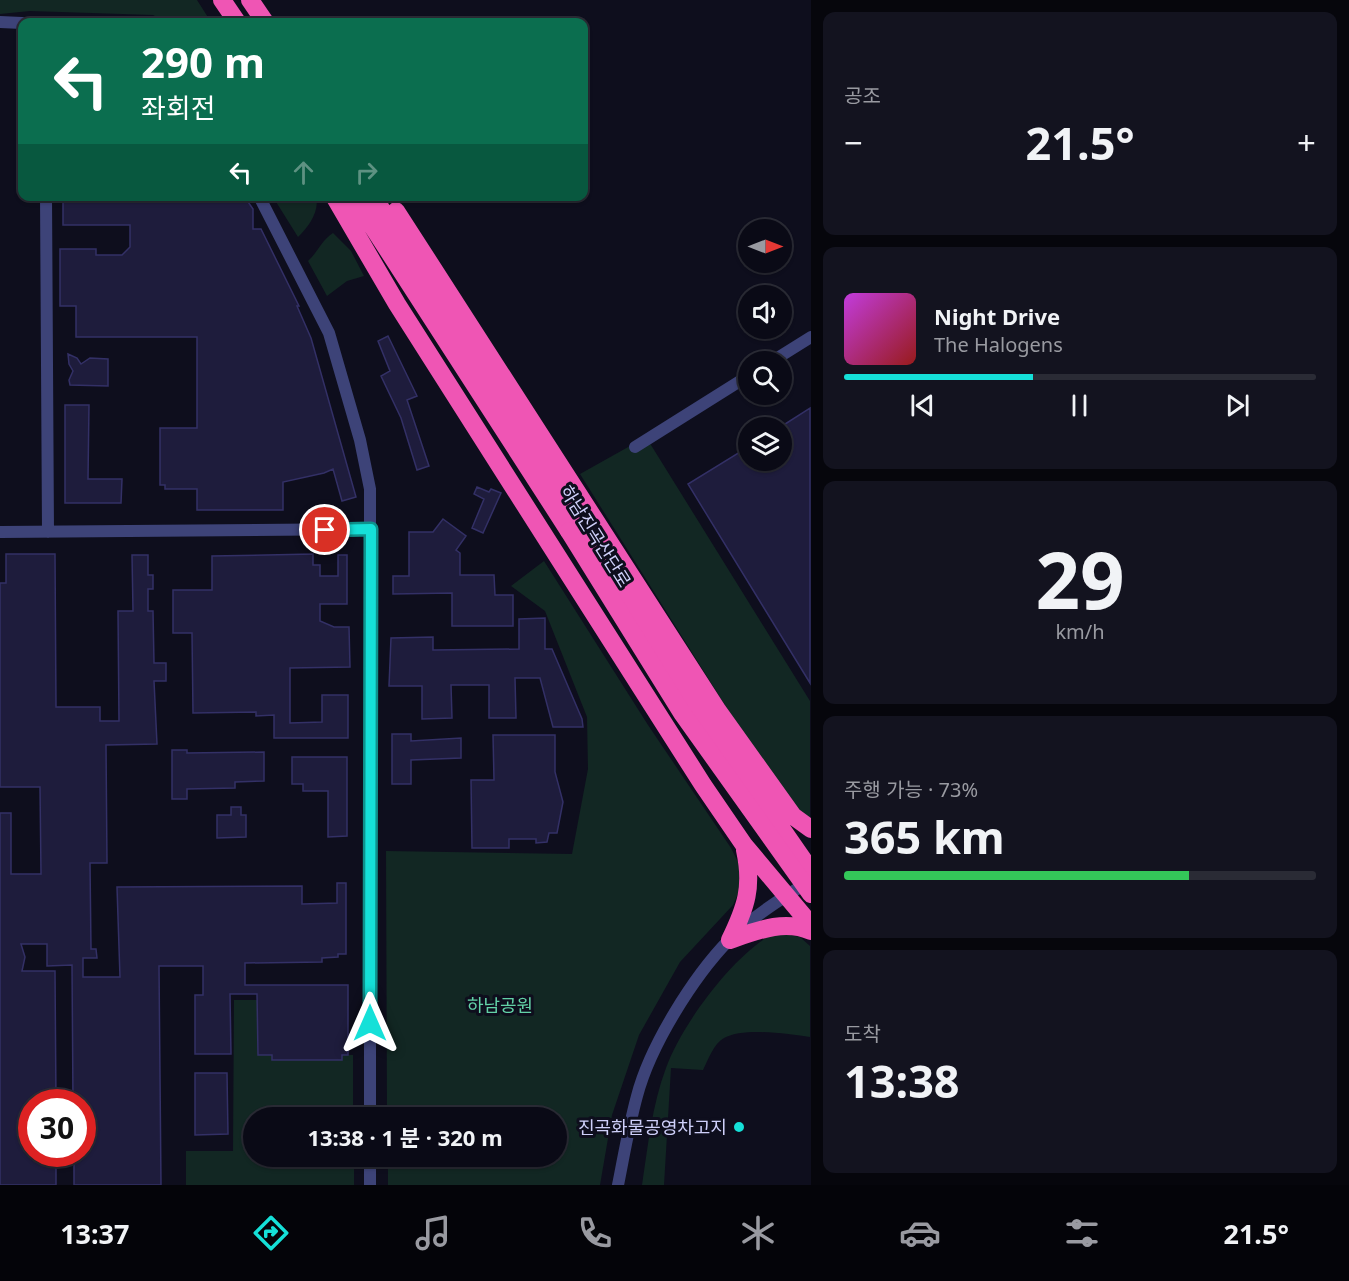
<!DOCTYPE html>
<html lang="ko">
<meta charset="utf-8">
<style>
:root{--surface:#0a0a16;--page:#13131f;--text:#f1f3f6;--muted:#999aa1;--line:#2a2b35;--accent:#15e0d8}
body{margin:0;font-family:"Noto Sans","Noto Sans KR",sans-serif;background:var(--page);color:var(--text);height:100vh;display:flex;flex-direction:column;font-size:22px;white-space:nowrap}
*{box-sizing:border-box;margin:0}
p{font-size:20px;color:var(--muted)}
.icon{flex:none;width:33px;height:33px;fill:none;stroke:currentColor;stroke-width:2;stroke-linecap:round;stroke-linejoin:round}
.map{position:relative;flex:1;overflow:hidden}
.drawer{display:flex;flex-direction:column;gap:12px;padding:12px;background:#06060c;width:538px}
.drawer>*{flex:none}
.top-card{position:absolute;left:18px;top:18px;width:570px;height:183px;border-radius:12px;box-shadow:0 2px 4px #0004,0 0 0 2px var(--line);background:#0b6e4f;color:#fff;overflow:hidden}
.needle{width:39px;rotate:90deg}
.controls{position:absolute;left:738px;top:219px;display:grid;gap:12px}
.controls a{display:grid;place-items:center;width:54px;height:54px;border-radius:50%;background:var(--surface);box-shadow:0 2px 4px #0004,0 0 0 2px var(--line);font-size:30px}
.speed{position:absolute;left:18px;top:1089px;display:flex;gap:12px;font-size:30px;font-weight:700;text-align:center}
.speed>*{display:grid;place-content:center;width:78px;height:78px;border-radius:50%;background:var(--surface);box-shadow:0 2px 4px #0004,0 0 0 2px var(--line);line-height:1}
.speed .limit{border:9px solid #d22;background:#fff;color:#111}
.pin{position:absolute;display:grid;place-items:center;width:51px;height:51px;color:#fff;margin:-26px;border:3px solid #fff;border-radius:50%;box-shadow:0 2px 6px #0007}
.me{position:absolute;width:66px;margin:-33px;rotate:0deg;stroke-linejoin:round;filter:drop-shadow(0 0 4px #0008)}
.turn{display:flex;align-items:center;gap:21px;height:126px;padding:0 24px;font-size:27px}
.turn .icon{width:78px;height:78px;stroke-width:2.5}
.turn b{display:block;font-size:42px;line-height:51px}
.lanes{display:flex;align-items:center;height:57px;padding:0 24px;background:#0003;justify-content:center;gap:30px;direction:ltr}
.lanes .off{opacity:.35}
.big{font-size:45px;font-weight:700;line-height:1.1}
.drawer .tile{flex:1;display:flex;flex-direction:column;justify-content:center;gap:9px;min-width:0;padding:0 21px;border-radius:12px;background:var(--page)}
.drawer .dial{align-items:center;gap:0}
.dial b{font-size:78px;line-height:1}
.song{display:flex;align-items:center;gap:18px}
.cover{width:72px;height:72px;border-radius:9px;background:linear-gradient(135deg,hsl(290 70% 55%),hsl(0 70% 35%))}
.played{height:6px;border-radius:3px;background:linear-gradient(90deg,var(--accent) 40%,var(--line) 40%)}
.keys{display:flex;justify-content:space-around;direction:ltr}
.heat{display:flex;justify-content:space-between;align-items:center;font-size:33px;direction:ltr}
.charge{height:9px;border-radius:4px;background:linear-gradient(90deg,#34c759 73%,var(--line) 0)}
.trip{position:absolute;left:243px;top:1107px;width:324px;height:60px;border-radius:30px;background:var(--surface);box-shadow:0 2px 4px #0004,0 0 0 2px var(--line);font-weight:700;line-height:60px;text-align:center}
.dock{display:flex;height:96px;justify-content:space-around;align-items:center;background:#040409;color:var(--muted)}
.dock .icon{width:42px;height:42px}
.dock .active{color:var(--accent)}
.dock b{font-size:27px;color:var(--text)}
main{display:flex;flex:1;min-height:0}
.map>svg:first-child{display:block}
.green{fill:#122723}
.building{fill:#1e1c3c;stroke:#333066;stroke-width:1.5}
.lines{fill:none;stroke-linecap:round;stroke-linejoin:round}
.street{stroke:#3d4378;stroke-width:12}
.highway{stroke:#ef55b4;stroke-width:18}
.highway-bridge{stroke:#ef55b4;stroke-width:18}
.route-casing{stroke:#0e928c;stroke-width:15}
.route{stroke:#15e0d8;stroke-width:10}
.poi-dot{fill:#15e0d8;stroke:#0e0e1d;stroke-width:2}
.labels{text-anchor:middle;dominant-baseline:central;stroke-width:6;stroke-linejoin:round;paint-order:stroke}
.street-label{font-size:18px;fill:#cfd0fa;stroke:#0e0e1d}
.park-label{font-size:18px;fill:#63d2a7;stroke:#0e0e1d}
.poi-label{font-size:18px;fill:#cfd0fa;stroke:#0e0e1d;text-anchor:end}
</style>
<main>
<div class="map">
<svg width="811" height="1185" viewBox="0 0 811 1185">
<rect width="100%" height="100%" fill="#0e0e1d"/>
<path class="green" d="M0,0H197L211,22H167L153,15L30,11L0,14Z
M273,197H316C320,211 308,228 298,237Z
M333,233L351,251L364,276L347,281L327,296L308,261C318,252 321,241 333,233Z
M646,437L810,701V823L802,818L745,737L580,474Z
M544,561L648,725L731,848L741,868V887L733,905L680,962L639,1035L612,1115L600,1185H388V1157L556,1156V1118L387,1117L386,851L572,854L588,769L587,717L545,611L511,586Z
M776,932L800,937L810,946V1037C788,1034 744,1027 724,1038C714,1043 708,1060 703,1070L671,1068L664,1185H642C648,1146 652,1105 666,1068C682,1024 734,953 776,932Z
M234,1000H257L258,1055H272L273,1060H342V1055H353V1117L254,1118V1156L354,1157V1185H186V1151H233Z"/>
<path class="building" d="M63,196H244L253,209V229H261L299,306H297L311,338L356,497L342,501L333,469L324,473L283,482V510H197V489H165V485H160V428H197V337H76V306H60V249H96V255H122L130,247V225H63Z
M388,336L417,396L407,400L429,466L417,470L401,418L381,376L390,371L378,341Z
M68,354L77,358L81,364L90,358L108,359V386L70,385L69,380L73,371L69,364Z
M65,405H89L88,479H122L121,503H65Z
M810,408V683L688,484L748,447V460H782V426Z
M477,487L489,492L491,489L501,493L483,533L472,528L484,499L474,494Z
M443,519L466,536L456,550L460,553V575H494L495,595H513V626H452V593L393,594V576H409V532H433Z
M6,554H55L56,707H100V721H119L118,611H133L132,555H148V575H153V589H148V611H153L154,663H166V681H154L157,744L106,745L107,863H90L91,949H96L97,958H83V977H120L117,887L302,886V904L337,903V883H346V954H338V957L322,958V962L245,963V985H348V1055H342V1060H272V1055H258L257,994H230L231,1054H195V995H203V966H159L161,1185H74V1154H82V1102H73L72,965L47,966V944H21L25,957L22,971H55L56,1102H32V1154H56V1185H0V813H11V874H41L40,787H0V583H6Z
M313,554V565H320V576H338V555H347V604H320V621L334,627H349L350,667L290,668V723L322,722V695H348V738H274V715L256,716V712L193,713L192,633H173V590H212V556Z
M545,618V649H552L582,719L583,727H553L540,678H515L516,718H489V685H451L452,718L422,719V686H389L391,638L433,637V650L519,649V619Z
M392,734H411V741L461,738V758L411,760V784H392Z
M493,735H555V772L563,802L557,833H549L547,842L536,843V839H509V848H472L471,780H494Z
M172,750H187V753L264,752V781L235,782V788L187,789V799H172Z
M292,757H347V836L328,837V791H303V784H292Z
M231,807H241V815H246V837L217,838V815H231Z
M195,1073H227L228,1134L195,1135Z"/>
<g class="lines">
<path class="street" d="M0,22L22,23
M46,196L48,532
M259,196L329,333L360,440L370,489V1118
M771,362L811,337
M635,447L748,376
M0,532L371,529
M370,1185V1156
M618,1185C624,1155 629,1125 637,1096C650,1046 693,977 729,940C752,917 782,898 810,881"/>
<path class="highway" d="M222,0L237,22
M250,0L265,22
M334,196L397,304L703,785L744,845L811,925
M353,196L569,531
M373,196L601,553L693,701L811,871
M396,211L718,711L793,816L811,829
M730,940C746,907 753,887 745,850
M730,940C756,931 784,919 811,931"/>
<path class="highway-bridge" d="M569,531L682,713L811,894"/>
</g>
<g class="lines">
<defs>
<path id="route" d="M325,530L371,529L370,1023"/>
</defs>
<use href="#route" class="route-casing"/>
<use href="#route" class="route"/>
</g>
<circle class="poi-dot" cx="739" cy="1127" r="6"/>
<g class="labels">
<g class="street-label">
<text transform="translate(596 536) rotate(58)">하남진곡산단로</text>
</g>
<g class="park-label">
<text x="500" y="1005">하남공원</text>
</g>
<g class="poi-label">
<text x="727" y="1127">진곡화물공영차고지</text>
</g>
</g>
</svg>
<div class="controls">
<a><svg class="needle" viewBox="-14 -14 28 28"><path d="M0-13l5 13h-10z" fill="#e53935"/><path d="M0 13l5-13h-10z" fill="#999aa1"/></svg></a>
<a><svg class="icon" aria-label="sound" viewBox="0 0 24 24"><path d="M4 9h4l5-4v14l-5-4H4zM17 9q2 3 0 6"/></svg></a>
<a><svg class="icon" aria-label="search" viewBox="0 0 24 24"><circle cx="10" cy="10" r="6"/><path d="M15 15l6 6"/></svg></a>
<a><svg class="icon" aria-label="layers" viewBox="0 0 24 24"><path d="M12 4l9 5-9 5-9-5zM3 14l9 5 9-5"/></svg></a>
</div>
<div class="speed"><div class="limit">30</div></div>
<div class="pin" style="left:325px;top:530px;background:#d93025"><svg class="icon" aria-label="arrive" viewBox="0 0 24 24"><path d="M6 21V4h12l-3 4 3 4H6"/></svg></div>
<svg class="me" style="left:370px;top:1023px" viewBox="-20 -20 40 40"><path d="M0-17L14 15 0 8-14 15z" fill="#15e0d8" stroke="#fff" stroke-width="4"/></svg>
<div class="trip">13:38 · 1 분 · 320 m</div>
<div class="top-card">
<div class="turn"><svg class="icon" aria-label="left" viewBox="0 0 24 24"><path d="M17 20v-9H6M10 6l-5 5 5 5"/></svg><div><b>290 m</b>좌회전</div></div>
<div class="lanes"><svg class="icon" aria-label="left" viewBox="0 0 24 24"><path d="M17 20v-9H6M10 6l-5 5 5 5"/></svg><svg class="icon off" aria-label="ahead" viewBox="0 0 24 24"><path d="M12 20V5M6 11l6-6 6 6"/></svg><svg class="icon off" aria-label="right" viewBox="0 0 24 24"><path d="M7 20v-9h11M14 6l5 5-5 5"/></svg></div>
</div>
</div>
<section class="drawer">
<div class="tile"><p>공조</p>
<div class="heat"><a>−</a><b class="big">21.5°</b><a>+</a></div>
</div>
<div class="tile">
<div class="song"><i class="cover"></i><div><b>Night Drive</b><p>The Halogens</p></div></div>
<div class="played"></div>
<div class="keys"><svg class="icon" aria-label="previous" viewBox="0 0 24 24"><path d="M18 5L8 12l10 7zM5 5v14"/></svg><svg class="icon" aria-label="pause" viewBox="0 0 24 24"><path d="M8 5v14M16 5v14"/></svg><svg class="icon" aria-label="next" viewBox="0 0 24 24"><path d="M6 5l10 7-10 7zM19 5v14"/></svg></div>
</div>
<div class="tile dial"><b>29</b><p>km/h</p></div>
<div class="tile"><p>주행 가능 · 73%</p><b class="big">365 km</b><div class="charge"></div></div>
<div class="tile"><p>도착</p><b class="big">13:38</b></div>
</section>
</main>
<nav class="dock">
<b>13:37</b>
<svg class="icon active" aria-label="directions" viewBox="0 0 24 24"><path d="M12 3l9 9-9 9-9-9zM9 14v-3h6M13 9l2 2-2 2"/></svg>
<svg class="icon" aria-label="music" viewBox="0 0 24 24"><path d="M9 18V5l10-2v13"/><circle cx="6" cy="18" r="3"/><circle cx="16" cy="16" r="3"/></svg>
<svg class="icon" aria-label="phone" viewBox="0 0 24 24"><path d="M5 4h4l2 5-3 2q2 4 5 5l2-3 5 2v4C11 20 4 13 5 4z"/></svg>
<svg class="icon" aria-label="climate" viewBox="0 0 24 24"><path d="M12 3v18M4 7l16 10M4 17L20 7"/></svg>
<svg class="icon" aria-label="car" viewBox="0 0 24 24"><path d="M5 17H2v-5l4-1 3-4h7l3 4 3 1v5h-3M9 17h6M6 11h13"/><circle cx="7" cy="17" r="2"/><circle cx="17" cy="17" r="2"/></svg>
<svg class="icon" aria-label="filters" viewBox="0 0 24 24"><path d="M4 7h16M4 17h16"/><circle cx="9" cy="7" r="2"/><circle cx="15" cy="17" r="2"/></svg>
<b>21.5°</b>
</nav>
